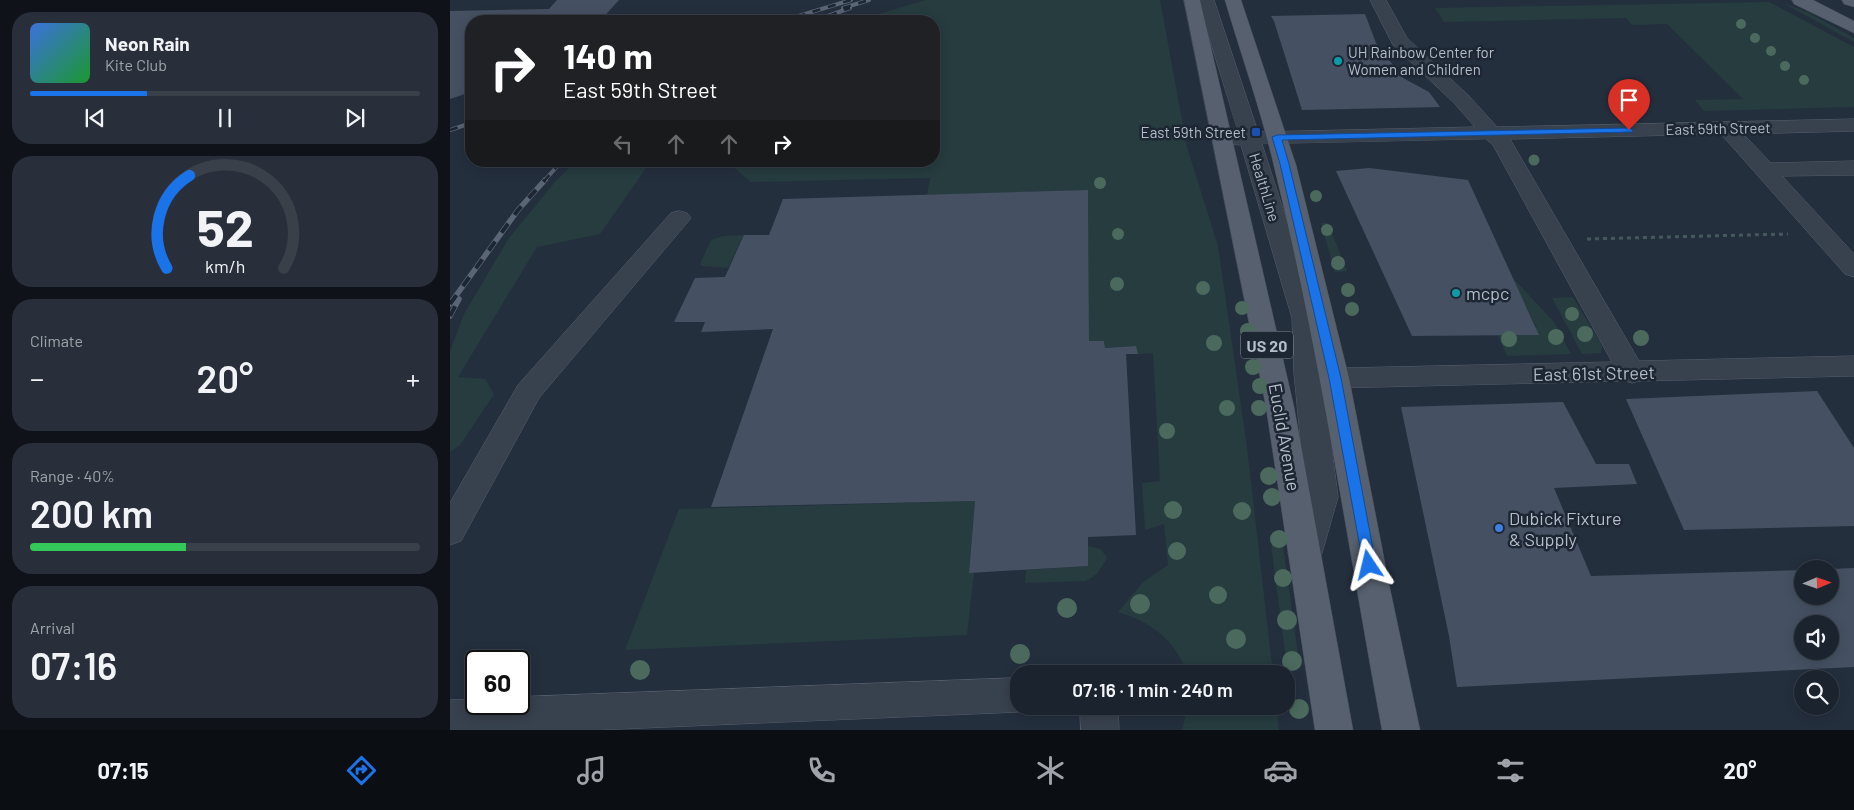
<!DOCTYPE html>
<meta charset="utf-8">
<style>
:root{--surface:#1b232e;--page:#282f3a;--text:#f1f3f6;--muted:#a0a4aa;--line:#39404a;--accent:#1a73e8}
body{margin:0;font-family:Barlow,sans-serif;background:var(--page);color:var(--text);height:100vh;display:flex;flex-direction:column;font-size:19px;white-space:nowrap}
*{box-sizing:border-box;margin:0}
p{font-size:16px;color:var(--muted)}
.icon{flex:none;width:28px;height:28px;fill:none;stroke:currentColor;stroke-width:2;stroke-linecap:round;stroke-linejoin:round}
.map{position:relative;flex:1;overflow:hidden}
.drawer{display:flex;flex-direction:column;gap:12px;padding:12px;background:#0f1319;width:450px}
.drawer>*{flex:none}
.top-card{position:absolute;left:15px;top:15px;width:475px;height:152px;border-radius:20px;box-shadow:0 2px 12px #0003,0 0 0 1px var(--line);background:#202124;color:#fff;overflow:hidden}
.needle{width:32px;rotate:88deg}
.controls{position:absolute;left:1344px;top:560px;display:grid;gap:10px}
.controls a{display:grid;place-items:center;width:45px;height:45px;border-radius:50%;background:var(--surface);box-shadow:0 2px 12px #0003,0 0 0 1px var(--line);font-size:25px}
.speed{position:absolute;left:15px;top:650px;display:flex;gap:10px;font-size:25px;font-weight:700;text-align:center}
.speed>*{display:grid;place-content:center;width:65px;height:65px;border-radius:50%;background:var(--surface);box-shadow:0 2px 12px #0003,0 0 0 1px var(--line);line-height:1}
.speed .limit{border:2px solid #111;border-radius:8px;background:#fff;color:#111}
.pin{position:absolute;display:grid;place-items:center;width:42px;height:42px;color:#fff;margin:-51px -21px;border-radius:50% 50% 50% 0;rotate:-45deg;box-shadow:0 0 5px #0007}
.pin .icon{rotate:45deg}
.me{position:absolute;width:55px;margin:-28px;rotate:350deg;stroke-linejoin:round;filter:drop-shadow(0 0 4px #0008)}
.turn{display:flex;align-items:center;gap:18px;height:105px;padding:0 15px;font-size:22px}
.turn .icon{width:65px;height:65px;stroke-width:2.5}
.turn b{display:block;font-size:35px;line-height:42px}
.lanes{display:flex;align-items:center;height:48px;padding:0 15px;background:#0003;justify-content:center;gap:25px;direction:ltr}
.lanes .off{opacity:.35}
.big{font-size:38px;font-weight:600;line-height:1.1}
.drawer .card{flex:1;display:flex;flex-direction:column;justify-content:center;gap:8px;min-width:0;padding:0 18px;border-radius:20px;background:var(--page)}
.drawer .dial{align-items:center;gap:0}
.dial svg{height:130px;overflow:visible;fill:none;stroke:var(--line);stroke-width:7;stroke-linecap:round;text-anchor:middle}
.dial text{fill:var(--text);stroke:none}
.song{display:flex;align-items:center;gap:15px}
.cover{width:60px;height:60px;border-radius:8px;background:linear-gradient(135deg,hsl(220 70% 55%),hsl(130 70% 35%))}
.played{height:5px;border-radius:2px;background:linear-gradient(90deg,var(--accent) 30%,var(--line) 30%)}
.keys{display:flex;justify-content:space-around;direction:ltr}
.heat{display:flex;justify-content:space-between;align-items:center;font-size:28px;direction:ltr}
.charge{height:8px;border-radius:4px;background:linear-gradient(90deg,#34c759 40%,var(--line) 0)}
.trip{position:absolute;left:560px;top:665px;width:285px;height:50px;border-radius:20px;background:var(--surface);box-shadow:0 2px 12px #0003,0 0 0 1px var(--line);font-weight:600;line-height:50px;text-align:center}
.menu{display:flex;height:80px;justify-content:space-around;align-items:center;background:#0b0e12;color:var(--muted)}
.menu .icon{width:35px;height:35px}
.menu .selected{color:var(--accent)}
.menu b{font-size:22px;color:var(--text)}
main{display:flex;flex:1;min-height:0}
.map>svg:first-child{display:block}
.green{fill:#263c3f}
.building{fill:#455162;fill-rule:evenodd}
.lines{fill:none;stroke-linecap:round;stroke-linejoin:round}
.minor-casing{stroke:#565f6c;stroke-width:1}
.major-casing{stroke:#414a57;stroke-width:1}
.path{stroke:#44595c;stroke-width:3;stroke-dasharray:4 4;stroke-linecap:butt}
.minor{fill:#38414e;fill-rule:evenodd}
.major{fill:#56606e;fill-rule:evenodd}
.rail-far1-casing{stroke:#5a6575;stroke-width:4}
.rail-casing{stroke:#5a6575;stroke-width:5.5}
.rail-far1{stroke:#1d2633;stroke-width:2.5;stroke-dasharray:8;stroke-linecap:butt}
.rail{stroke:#1d2633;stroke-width:4;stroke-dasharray:11;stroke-linecap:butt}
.tree{fill:#4b6a5d}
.route{fill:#1a73e8;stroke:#114b97}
.culture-dot{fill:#0f9aa8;stroke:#1d2633;stroke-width:2}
.transit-dot{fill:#1a4fb4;stroke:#1d2633;stroke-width:2}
.shop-dot{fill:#3f7fe0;stroke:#1d2633;stroke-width:2}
.labels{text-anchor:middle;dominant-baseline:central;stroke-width:5;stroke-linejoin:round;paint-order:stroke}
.far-poi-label{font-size:15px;fill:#b4bcc9;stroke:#1d2633;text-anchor:start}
.far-street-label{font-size:15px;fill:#b4bcc9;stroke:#1d2633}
.shield{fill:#1d2633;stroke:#878f9c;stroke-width:1}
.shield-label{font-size:16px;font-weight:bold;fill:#b4bcc9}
.poi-label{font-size:18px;fill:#b4bcc9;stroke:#1d2633;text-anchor:start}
.street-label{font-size:18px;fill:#b4bcc9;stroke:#1d2633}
</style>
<main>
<section class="drawer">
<div class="card">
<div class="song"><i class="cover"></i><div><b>Neon Rain</b><p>Kite Club</p></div></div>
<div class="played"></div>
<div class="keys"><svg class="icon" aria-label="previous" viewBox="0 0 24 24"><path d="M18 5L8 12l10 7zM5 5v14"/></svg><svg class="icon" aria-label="pause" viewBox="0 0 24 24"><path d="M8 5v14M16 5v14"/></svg><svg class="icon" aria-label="next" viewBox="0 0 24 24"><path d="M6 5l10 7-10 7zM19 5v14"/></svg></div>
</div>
<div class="card dial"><svg viewBox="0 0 100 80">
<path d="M14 69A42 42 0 1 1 86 69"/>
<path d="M14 69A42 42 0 0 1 28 12" stroke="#1a73e8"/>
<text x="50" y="56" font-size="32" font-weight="700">52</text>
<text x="50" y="72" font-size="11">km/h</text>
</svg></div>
<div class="card"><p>Climate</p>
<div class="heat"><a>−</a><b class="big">20°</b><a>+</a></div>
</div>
<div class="card"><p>Range · 40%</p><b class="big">200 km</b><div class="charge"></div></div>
<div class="card"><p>Arrival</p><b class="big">07:16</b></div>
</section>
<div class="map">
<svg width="1404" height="730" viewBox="0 0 1404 730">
<rect width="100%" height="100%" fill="#242f3e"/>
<path class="green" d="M475,0H710L737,147L768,246L797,447L823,674H737C726,640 701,622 668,612L693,582L718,565L714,524L695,530L692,483L710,481L703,353L688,354L685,346L655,348L654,341H639L638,190L477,195L480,178L301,182L276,161H484V21H406Z
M1319,2L1404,47V107L1254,111L1245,100L1293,99L1217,24L1182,25L1176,18L994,22L985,8Z
M1333,3L1357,12L1404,38V42Z
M126,161H201L150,234L87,247L8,377L35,379L44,394L10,445L0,452V351L14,314L59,238L105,182Z
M871,223H878L897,271L885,272Z
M294,235L278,268L252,266L250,264L261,240L273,236Z
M1060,275L1105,323L1121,354L1057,356L1045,330L1087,328Z
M1123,297L1152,346L1151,353L1132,354L1102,298Z
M525,501L519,572L524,573L517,635L175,650L229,509Z
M821,545H833L850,668H837Z
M638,546L651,549L657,558L647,574L636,581L575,583L576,570L638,566Z
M738,706H826L829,730H732Z"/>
<path class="building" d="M107,0H169L150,21H21V90L18,93L0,99V11L99,9Z
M915,14L926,43L953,78L979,92L990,107L852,110L824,21L821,16Z
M919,168L1018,180L1089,335L962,336L886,171Z
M638,190L639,341H654L655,348L686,346L688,354H676L686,535L638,537V566L519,573L525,501L261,507L323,329L251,332L255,322H224L245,278L275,277L294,235H319L333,199Z
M1367,391L1404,448V526L1234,530L1176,399Z
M1113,402L1146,464H1179L1187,484L1104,488L1141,576L1352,570V596H1380V569L1404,568V667L1007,687L999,636L951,407ZM1352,624H1380V651H1352Z"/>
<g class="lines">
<defs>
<path id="minor" d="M748,0H764L808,132L1025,127L1005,104L943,45L920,0H936L957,38L1019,96L1047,127L1404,119V131L1293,134L1321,163L1404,161V175L1332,176L1404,254V277L1395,274L1271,134L1060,139L1189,361L1404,356V376L1189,381L1182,383L1176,381L885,388L875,385L873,381L888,497L872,553L867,563L855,567L843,563L838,553L856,497L844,373L842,318L791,145L765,143L762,139L765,135L788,132ZM1036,139L1043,145L1162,362L894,368L868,318L812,144Z
M229,211L237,213L241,218L89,398L11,541L0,545V503L68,385L221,213Z
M569,678V706H583L569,712L146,730H0V700L26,699V704H69V697Z
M630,706H668L669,730H631Z"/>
<path id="major" d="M734,0H750L844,407L903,730H865L816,407Z
M775,0H791L846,165L899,378L939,584L970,730H932C897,542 870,352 824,166C811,110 791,55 775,0Z
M1342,0H1363L1404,21V33L1344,4Z
M1392,0H1404V7L1394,4Z"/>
</defs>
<use href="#minor" class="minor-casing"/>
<use href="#major" class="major-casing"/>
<path class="path" d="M1137,239L1338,234"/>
<use href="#minor" class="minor"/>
<use href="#major" class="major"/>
<defs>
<path id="rail-far1" d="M393,8L419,0
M332,21L401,0
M364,21L400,8
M0,130L21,123
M94,181L112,161"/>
<path id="rail" d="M0,304L68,210L95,180
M0,316L9,299"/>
</defs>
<use href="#rail-far1" class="rail-far1-casing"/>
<use href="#rail" class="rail-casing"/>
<use href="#rail-far1" class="rail-far1"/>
<use href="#rail" class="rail"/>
</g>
<g class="tree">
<circle cx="1291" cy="24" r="5"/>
<circle cx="1305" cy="38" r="5"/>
<circle cx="1321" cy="51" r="5"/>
<circle cx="1335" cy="66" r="5"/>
<circle cx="1354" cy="80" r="5"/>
<circle cx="1084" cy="160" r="5.5"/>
<circle cx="650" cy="183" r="6"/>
<circle cx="866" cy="196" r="6"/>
<circle cx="877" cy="230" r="6"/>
<circle cx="668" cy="234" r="6"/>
<circle cx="888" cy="263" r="7"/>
<circle cx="667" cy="284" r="7"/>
<circle cx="753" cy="288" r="7"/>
<circle cx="898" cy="290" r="7"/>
<circle cx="792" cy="308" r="7"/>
<circle cx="902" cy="309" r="7"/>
<circle cx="1122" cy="314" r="7"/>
<circle cx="798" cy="331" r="8"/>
<circle cx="1135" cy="334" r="8"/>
<circle cx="1106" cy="337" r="8"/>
<circle cx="1191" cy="338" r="8"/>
<circle cx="1059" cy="339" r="8"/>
<circle cx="764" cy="343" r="8"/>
<circle cx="803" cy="367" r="8"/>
<circle cx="810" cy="386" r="8"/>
<circle cx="777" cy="408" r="8"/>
<circle cx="809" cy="408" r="8"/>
<circle cx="717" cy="431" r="8"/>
<circle cx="819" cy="476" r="9"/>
<circle cx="822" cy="497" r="9"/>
<circle cx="723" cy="510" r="9"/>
<circle cx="792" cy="511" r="9"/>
<circle cx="829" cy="539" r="9"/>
<circle cx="727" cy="551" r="9"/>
<circle cx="833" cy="578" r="9"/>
<circle cx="768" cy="595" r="9"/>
<circle cx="690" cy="604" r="10"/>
<circle cx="617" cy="608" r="10"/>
<circle cx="837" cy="620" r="10"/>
<circle cx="786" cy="639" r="10"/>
<circle cx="570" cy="654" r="10"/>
<circle cx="842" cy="661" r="10"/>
<circle cx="190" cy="670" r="10"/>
<circle cx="849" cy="709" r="10"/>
</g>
<path class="route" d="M1179,128L1183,130L1182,132L832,140L839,164L891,378L926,565L924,569L919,571L914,569L879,378L830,164L822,137L827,135Z"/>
<g class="culture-dot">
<circle cx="888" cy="61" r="5"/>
<circle cx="1006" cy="293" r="5"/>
</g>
<rect class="transit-dot" x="801" y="127" width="10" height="10" rx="2.5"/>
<circle class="shop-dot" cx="1049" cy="528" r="5"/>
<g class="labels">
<g class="far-poi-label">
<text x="898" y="52">UH Rainbow Center for<tspan x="898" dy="17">Women and Children</tspan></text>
<text x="796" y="132" text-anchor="end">East 59th Street</text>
</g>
<g class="far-street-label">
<text transform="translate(1268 128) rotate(-1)">East 59th Street</text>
<text transform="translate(815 187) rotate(73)">HealthLine</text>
</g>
<rect class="shield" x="791" y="331.5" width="52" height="27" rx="4"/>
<g class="shield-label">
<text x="817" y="345">US 20</text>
</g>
<g class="poi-label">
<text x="1016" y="293">mcpc</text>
<text x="1059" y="518">Dubick Fixture<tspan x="1059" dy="21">&amp; Supply</tspan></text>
</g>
<g class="street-label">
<text transform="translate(1144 373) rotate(-1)">East 61st Street</text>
<text transform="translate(835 437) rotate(80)">Euclid Avenue</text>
</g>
</g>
</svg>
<div class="controls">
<a><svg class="needle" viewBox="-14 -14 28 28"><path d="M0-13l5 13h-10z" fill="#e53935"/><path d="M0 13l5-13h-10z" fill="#a0a4aa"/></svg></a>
<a><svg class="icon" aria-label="sound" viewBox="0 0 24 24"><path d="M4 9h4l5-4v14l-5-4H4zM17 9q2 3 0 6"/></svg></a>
<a><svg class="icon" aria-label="search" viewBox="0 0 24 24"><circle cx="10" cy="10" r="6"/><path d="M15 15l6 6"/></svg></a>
</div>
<div class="speed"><div class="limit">60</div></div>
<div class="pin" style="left:1179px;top:130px;background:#d93025"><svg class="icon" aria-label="arrive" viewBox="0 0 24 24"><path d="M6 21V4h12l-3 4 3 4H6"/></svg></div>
<svg class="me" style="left:919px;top:565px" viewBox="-20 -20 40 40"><path d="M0-17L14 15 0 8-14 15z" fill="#1a73e8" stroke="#fff" stroke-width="4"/></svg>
<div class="trip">07:16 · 1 min · 240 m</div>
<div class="top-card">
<div class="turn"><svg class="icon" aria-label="right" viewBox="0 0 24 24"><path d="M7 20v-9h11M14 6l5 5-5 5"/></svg><div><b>140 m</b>East 59th Street</div></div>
<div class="lanes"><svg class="icon off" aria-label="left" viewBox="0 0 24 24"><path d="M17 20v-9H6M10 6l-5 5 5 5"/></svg><svg class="icon off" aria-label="ahead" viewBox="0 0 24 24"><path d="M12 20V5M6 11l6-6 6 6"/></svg><svg class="icon off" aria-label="ahead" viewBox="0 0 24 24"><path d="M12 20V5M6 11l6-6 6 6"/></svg><svg class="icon" aria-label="right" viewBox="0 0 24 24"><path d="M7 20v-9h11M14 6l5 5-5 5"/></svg></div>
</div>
</div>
</main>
<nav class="menu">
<b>07:15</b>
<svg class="icon selected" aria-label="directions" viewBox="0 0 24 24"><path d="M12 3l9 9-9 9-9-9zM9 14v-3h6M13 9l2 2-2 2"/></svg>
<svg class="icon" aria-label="music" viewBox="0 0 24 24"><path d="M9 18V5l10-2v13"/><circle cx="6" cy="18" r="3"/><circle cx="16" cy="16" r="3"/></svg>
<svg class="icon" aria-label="phone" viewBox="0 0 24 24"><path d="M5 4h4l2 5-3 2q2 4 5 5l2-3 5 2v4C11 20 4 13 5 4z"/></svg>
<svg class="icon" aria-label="climate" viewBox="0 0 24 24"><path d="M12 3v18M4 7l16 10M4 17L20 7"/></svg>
<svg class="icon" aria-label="car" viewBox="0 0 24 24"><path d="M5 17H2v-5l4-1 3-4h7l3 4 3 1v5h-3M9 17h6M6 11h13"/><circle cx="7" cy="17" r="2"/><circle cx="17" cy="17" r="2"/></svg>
<svg class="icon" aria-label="filters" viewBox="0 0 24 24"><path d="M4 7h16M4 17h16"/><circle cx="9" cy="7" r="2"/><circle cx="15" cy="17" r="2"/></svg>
<b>20°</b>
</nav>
